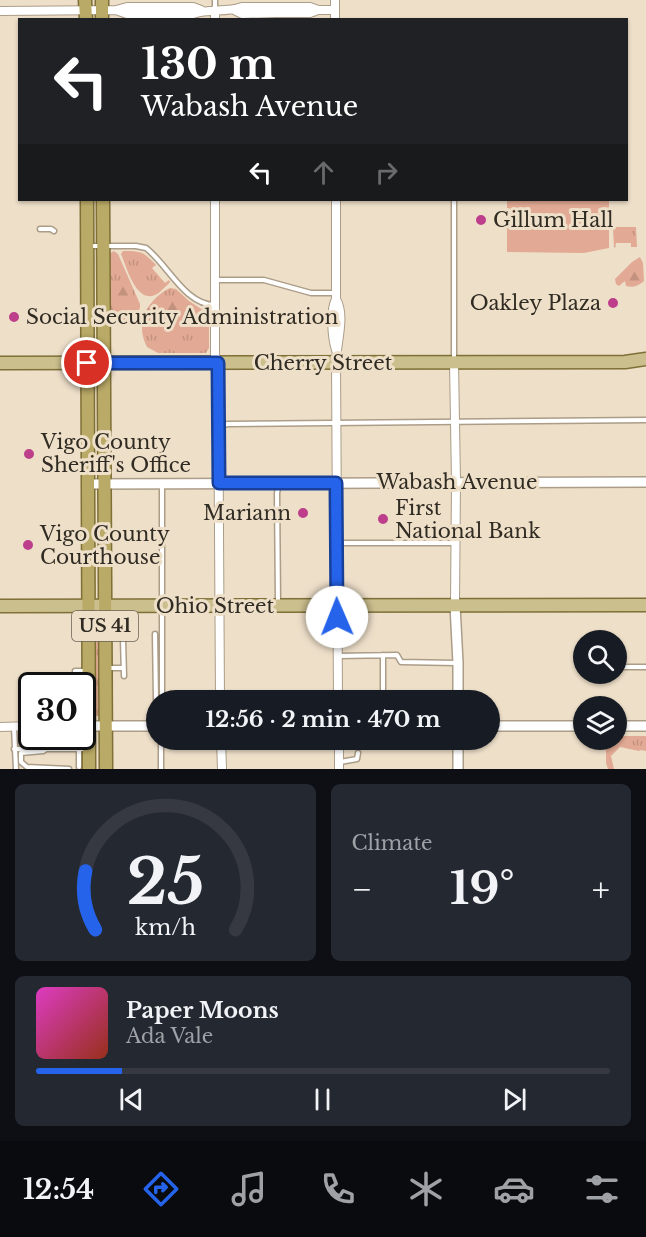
<!DOCTYPE html>
<meta charset="utf-8">
<style>
:root{--surface:#171b24;--page:#242831;--text:#f1f3f6;--muted:#9ea1a6;--line:#363941;--accent:#2563eb}
body{margin:0;font-family:"Libre Baskerville",serif;background:var(--page);color:var(--text);height:100vh;display:flex;flex-direction:column;font-size:22px;white-space:nowrap}
*{box-sizing:border-box;margin:0}
p{font-size:20px;color:var(--muted)}
.icon{flex:none;width:33px;height:33px;fill:none;stroke:currentColor;stroke-width:2;stroke-linecap:round;stroke-linejoin:round}
.map{position:relative;height:769px;overflow:hidden}
.drawer{display:flex;flex-direction:column;gap:15px;padding:15px;background:#0d0f14;flex:1}
.drawer>*{flex:none}
.hud{position:absolute;left:18px;top:18px;width:610px;height:183px;border-radius:0px;box-shadow:0 2px 4px #0004;background:#202124;color:#fff;overflow:hidden}
.controls{position:absolute;left:573px;top:630px;display:grid;gap:12px}
.controls a{display:grid;place-items:center;width:54px;height:54px;border-radius:50%;background:var(--surface);box-shadow:0 2px 4px #0004;font-size:30px}
.speed{position:absolute;left:18px;top:672px;display:flex;gap:12px;font-size:30px;font-weight:700;text-align:center}
.speed>*{display:grid;place-content:center;width:78px;height:78px;border-radius:50%;background:var(--surface);box-shadow:0 2px 4px #0004;line-height:1}
.speed .limit{border:3px solid #111;border-radius:9px;background:#fff;color:#111}
.pin{position:absolute;display:grid;place-items:center;width:51px;height:51px;color:#fff;margin:-26px;border:3px solid #fff;border-radius:50%;box-shadow:0 2px 6px #0007}
.me{position:absolute;width:66px;margin:-33px;rotate:359deg;stroke-linejoin:round;filter:drop-shadow(0 0 4px #0008)}
.turn{display:flex;align-items:center;gap:21px;height:126px;padding:0 24px;font-size:27px}
.turn .icon{width:78px;height:78px;stroke-width:2.5}
.turn b{display:block;font-size:42px;line-height:51px}
.lanes{display:flex;align-items:center;height:57px;padding:0 24px;background:#0003;justify-content:center;gap:30px;direction:ltr}
.lanes .off{opacity:.35}
.big{font-size:45px;font-weight:800;line-height:1.1}
.drawer .tile{flex:1;display:flex;flex-direction:column;justify-content:center;gap:9px;min-width:0;padding:0 21px;border-radius:9px;background:var(--page)}
.drawer .dial{align-items:center;gap:0}
.dial svg{height:156px;overflow:visible;fill:none;stroke:var(--line);stroke-width:7;stroke-linecap:round;text-anchor:middle}
.dial text{fill:var(--text);stroke:none}
.song{display:flex;align-items:center;gap:18px}
.cover{width:72px;height:72px;border-radius:9px;background:linear-gradient(135deg,hsl(310 70% 55%),hsl(10 70% 35%))}
.played{height:6px;border-radius:3px;background:linear-gradient(90deg,var(--accent) 15%,var(--line) 15%)}
.keys{display:flex;justify-content:space-around;direction:ltr}
.heat{display:flex;justify-content:space-between;align-items:center;font-size:33px;direction:ltr}
.drawer .tiles{flex:1;display:grid;gap:15px;grid-template-columns:1fr 1fr}
.tile:last-child{grid-column:span 2}
.trip{position:absolute;left:146px;top:690px;width:354px;height:60px;border-radius:30px;background:var(--surface);box-shadow:0 2px 4px #0004;font-weight:800;line-height:60px;text-align:center}
.menu{display:flex;height:96px;justify-content:space-around;align-items:center;background:#090b0e;color:var(--muted)}
.menu .icon{width:42px;height:42px}
.menu .on{color:var(--accent)}
.menu b{font-size:27px;color:var(--text)}
.map>svg:first-child{display:block}
.grass{fill:url(#grass-tufts)}
.forest{fill:url(#forest-firs)}
.park{fill:#e2aa94}
.lines{fill:none;stroke-linecap:round;stroke-linejoin:round}
.service-casing{stroke:#ab9d88;stroke-width:7}
.minor-casing{stroke:#ab9d88;stroke-width:10}
.tertiary-casing{stroke:#ab9d88;stroke-width:12}
.primary-casing{stroke:#7e7036;stroke-width:15}
.trunk-casing{stroke:#7e7036;stroke-width:15}
.service{stroke:#fff;stroke-width:4}
.minor{stroke:#fff;stroke-width:8}
.tertiary{stroke:#fff;stroke-width:9}
.primary{stroke:#cbbf8d;stroke-width:12}
.trunk{stroke:#baaa67;stroke-width:12}
.route-casing{stroke:#184099;stroke-width:15}
.route{stroke:#2563eb;stroke-width:10}
.poi-dot{fill:#bd3e8b;stroke:#eedfc9;stroke-width:2}
.labels{text-anchor:middle;dominant-baseline:central;stroke-width:6;stroke-linejoin:round;paint-order:stroke}
.shield{fill:#eedfc9;stroke:#6a6255;stroke-width:1.5}
.shield-label{font-size:18px;font-weight:bold;fill:#312c23}
.poi-label{font-size:20px;fill:#312c23;stroke:#eedfc9;text-anchor:start}
.street-label{font-size:20px;fill:#312c23;stroke:#eedfc9}
</style>
<div class="map">
<svg width="646" height="769" viewBox="0 0 646 769">
<defs>
<pattern id="grass-tufts" width="24" height="20" patternUnits="userSpaceOnUse" patternTransform="scale(1.5)"><rect width="24" height="20" fill="#e2aa94"/><path d="M3 7l-1-3M5 7V3M7 7l1-3M15 17l-1-3M17 17v-4M19 17l1-3" fill="none" stroke="#c2927f"/></pattern>
<pattern id="forest-firs" width="22" height="20" patternUnits="userSpaceOnUse" patternTransform="scale(1.5)"><rect width="22" height="20" fill="#e2aa94"/><path d="M5 1l3.5 6h-7zM16 11l3.5 6h-7z" fill="#c2927f"/></pattern>
</defs>
<rect width="100%" height="100%" fill="#eedfc9"/>
<path class="grass" d="M614,227H636L637,247H631V243H616L615,248L614,247L613,229Z
M114,251L118,254L140,304V307L138,314L133,320L127,324L120,326L110,323L109,256L110,253Z
M123,251C140,251 143,251 156,265L152,268L165,283L169,280L170,282C166,286 160,293 155,295C136,303 127,268 121,254Z
M170,288L176,289L189,301L209,314V348L206,353H158L147,347C134,323 148,299 170,288Z
M95,620H99V716H95Z
M617,736H646V751L641,750L639,751L620,747L611,756L614,769H608L606,763V740H616Z"/>
<path class="forest" d="M640,257L643,263L644,281C638,286 633,288 626,286L625,281L619,286L616,284L615,279L632,262Z
M119,284C133,287 142,306 130,317L113,309L112,301Z
M175,296L186,303L189,309C178,312 167,322 162,333L165,338L163,345L159,347C156,333 161,327 154,313L156,308C166,307 168,300 175,296Z"/>
<path class="park" d="M507,200H609V248L584,253L507,252Z"/>
<g class="lines">
<defs>
<path id="service" d="M215,0V9
M454,200V361
M40,229H51L54,231
M91,246H136L146,248C168,265 185,305 215,305
M216,280H264L311,293H335
M219,426L228,424L646,420
M162,485V700
M337,543H454
M278,602L277,493L279,484
M155,634L156,700
M123,639L124,676
M383,655V700
M338,656L397,655L401,662L456,663
M616,667H646
M106,668H123
M75,680V671H86
M36,686V681L75,680L76,686
M150,725V715L156,703
M14,727L16,769
M413,740V744
M14,749H60V736
M46,749L43,751L21,753V762L27,767L69,769
M60,749H85
M79,749V767
M340,762L357,759L358,753
M161,769V740"/>
<path id="minor" d="M335,0V20
M116,10L127,14H193C209,8 226,13 242,7H310L318,10H335
M215,10V20
M234,10L242,14L276,13H310L318,10
M0,11L116,10L127,7H193L201,10
M215,200V355L218,363L220,700
M336,200V299C330,311 332,337 336,350
M336,299C346,316 336,344 336,362L338,700
M454,362L456,482L455,605
M0,727L32,726
M221,740L222,769
M339,769V740"/>
<path id="tertiary" d="M87,484L646,482
M455,605L458,663V700
M89,726H156
M489,726H584
M616,726H646
M458,769V740"/>
<path id="primary" d="M0,363L625,362L646,359
M0,606L646,605"/>
<path id="trunk" d="M85,0L86,20
M102,0V20
M87,200L89,769
M103,200L106,769"/>
</defs>
<use href="#service" class="service-casing"/>
<use href="#minor" class="minor-casing"/>
<use href="#tertiary" class="tertiary-casing"/>
<use href="#primary" class="primary-casing"/>
<use href="#trunk" class="trunk-casing"/>
<use href="#service" class="service"/>
<use href="#minor" class="minor"/>
<use href="#tertiary" class="tertiary"/>
<use href="#primary" class="primary"/>
<use href="#trunk" class="trunk"/>
</g>
<g class="lines">
<defs>
<path id="route" d="M87,363H218L219,483H336L337,617"/>
</defs>
<use href="#route" class="route-casing"/>
<use href="#route" class="route"/>
</g>
<g class="poi-dot">
<circle cx="481" cy="220" r="6"/>
<circle cx="613" cy="303" r="6"/>
<circle cx="14" cy="317" r="6"/>
<circle cx="29" cy="454" r="6"/>
<circle cx="303" cy="513" r="6"/>
<circle cx="383" cy="519" r="6"/>
<circle cx="28" cy="545" r="6"/>
</g>
<g class="labels">
<rect class="shield" x="72" y="611" width="66" height="30" rx="4.5"/>
<g class="shield-label">
<text x="105" y="626">US 41</text>
</g>
<g class="poi-label">
<text x="493" y="220">Gillum Hall</text>
<text x="601" y="303" text-anchor="end">Oakley Plaza</text>
<text x="26" y="317">Social Security Administration</text>
<text x="41" y="442">Vigo County<tspan x="41" dy="23">Sheriff's Office</tspan></text>
<text x="395" y="508">First<tspan x="395" dy="23">National Bank</tspan></text>
<text x="291" y="513" text-anchor="end">Mariann</text>
<text x="40" y="534">Vigo County<tspan x="40" dy="23">Courthouse</tspan></text>
</g>
<g class="street-label">
<text x="323" y="363">Cherry Street</text>
<text x="457" y="482">Wabash Avenue</text>
<text x="215" y="606">Ohio Street</text>
</g>
</g>
</svg>
<div class="controls">
<a><svg class="icon" aria-label="search" viewBox="0 0 24 24"><circle cx="10" cy="10" r="6"/><path d="M15 15l6 6"/></svg></a>
<a><svg class="icon" aria-label="layers" viewBox="0 0 24 24"><path d="M12 4l9 5-9 5-9-5zM3 14l9 5 9-5"/></svg></a>
</div>
<div class="speed"><div class="limit">30</div></div>
<div class="pin" style="left:87px;top:363px;background:#d93025"><svg class="icon" aria-label="arrive" viewBox="0 0 24 24"><path d="M6 21V4h12l-3 4 3 4H6"/></svg></div>
<svg class="me" style="left:337px;top:617px" viewBox="-20 -20 40 40"><circle r="19" fill="#fff"/><path d="M0-13L10 11 0 6-10 11z" fill="#2563eb"/></svg>
<div class="trip">12:56 · 2 min · 470 m</div>
<div class="hud">
<div class="turn"><svg class="icon" aria-label="left" viewBox="0 0 24 24"><path d="M17 20v-9H6M10 6l-5 5 5 5"/></svg><div><b>130 m</b>Wabash Avenue</div></div>
<div class="lanes"><svg class="icon" aria-label="left" viewBox="0 0 24 24"><path d="M17 20v-9H6M10 6l-5 5 5 5"/></svg><svg class="icon off" aria-label="ahead" viewBox="0 0 24 24"><path d="M12 20V5M6 11l6-6 6 6"/></svg><svg class="icon off" aria-label="right" viewBox="0 0 24 24"><path d="M7 20v-9h11M14 6l5 5-5 5"/></svg></div>
</div>
</div>
<section class="drawer">
<div class="tiles">
<div class="tile dial"><svg viewBox="0 0 100 80">
<path d="M14 69A42 42 0 1 1 86 69"/>
<path d="M14 69A42 42 0 0 1 9 39" stroke="#2563eb"/>
<text x="50" y="56" font-size="32" font-weight="700">25</text>
<text x="50" y="72" font-size="11">km/h</text>
</svg></div>
<div class="tile"><p>Climate</p>
<div class="heat"><a>−</a><b class="big">19°</b><a>+</a></div>
</div>
<div class="tile">
<div class="song"><i class="cover"></i><div><b>Paper Moons</b><p>Ada Vale</p></div></div>
<div class="played"></div>
<div class="keys"><svg class="icon" aria-label="previous" viewBox="0 0 24 24"><path d="M18 5L8 12l10 7zM5 5v14"/></svg><svg class="icon" aria-label="pause" viewBox="0 0 24 24"><path d="M8 5v14M16 5v14"/></svg><svg class="icon" aria-label="next" viewBox="0 0 24 24"><path d="M6 5l10 7-10 7zM19 5v14"/></svg></div>
</div>
</div>
</section>
<nav class="menu">
<b>12:54</b>
<svg class="icon on" aria-label="directions" viewBox="0 0 24 24"><path d="M12 3l9 9-9 9-9-9zM9 14v-3h6M13 9l2 2-2 2"/></svg>
<svg class="icon" aria-label="music" viewBox="0 0 24 24"><path d="M9 18V5l10-2v13"/><circle cx="6" cy="18" r="3"/><circle cx="16" cy="16" r="3"/></svg>
<svg class="icon" aria-label="phone" viewBox="0 0 24 24"><path d="M5 4h4l2 5-3 2q2 4 5 5l2-3 5 2v4C11 20 4 13 5 4z"/></svg>
<svg class="icon" aria-label="climate" viewBox="0 0 24 24"><path d="M12 3v18M4 7l16 10M4 17L20 7"/></svg>
<svg class="icon" aria-label="car" viewBox="0 0 24 24"><path d="M5 17H2v-5l4-1 3-4h7l3 4 3 1v5h-3M9 17h6M6 11h13"/><circle cx="7" cy="17" r="2"/><circle cx="17" cy="17" r="2"/></svg>
<svg class="icon" aria-label="filters" viewBox="0 0 24 24"><path d="M4 7h16M4 17h16"/><circle cx="9" cy="7" r="2"/><circle cx="15" cy="17" r="2"/></svg>
</nav>
